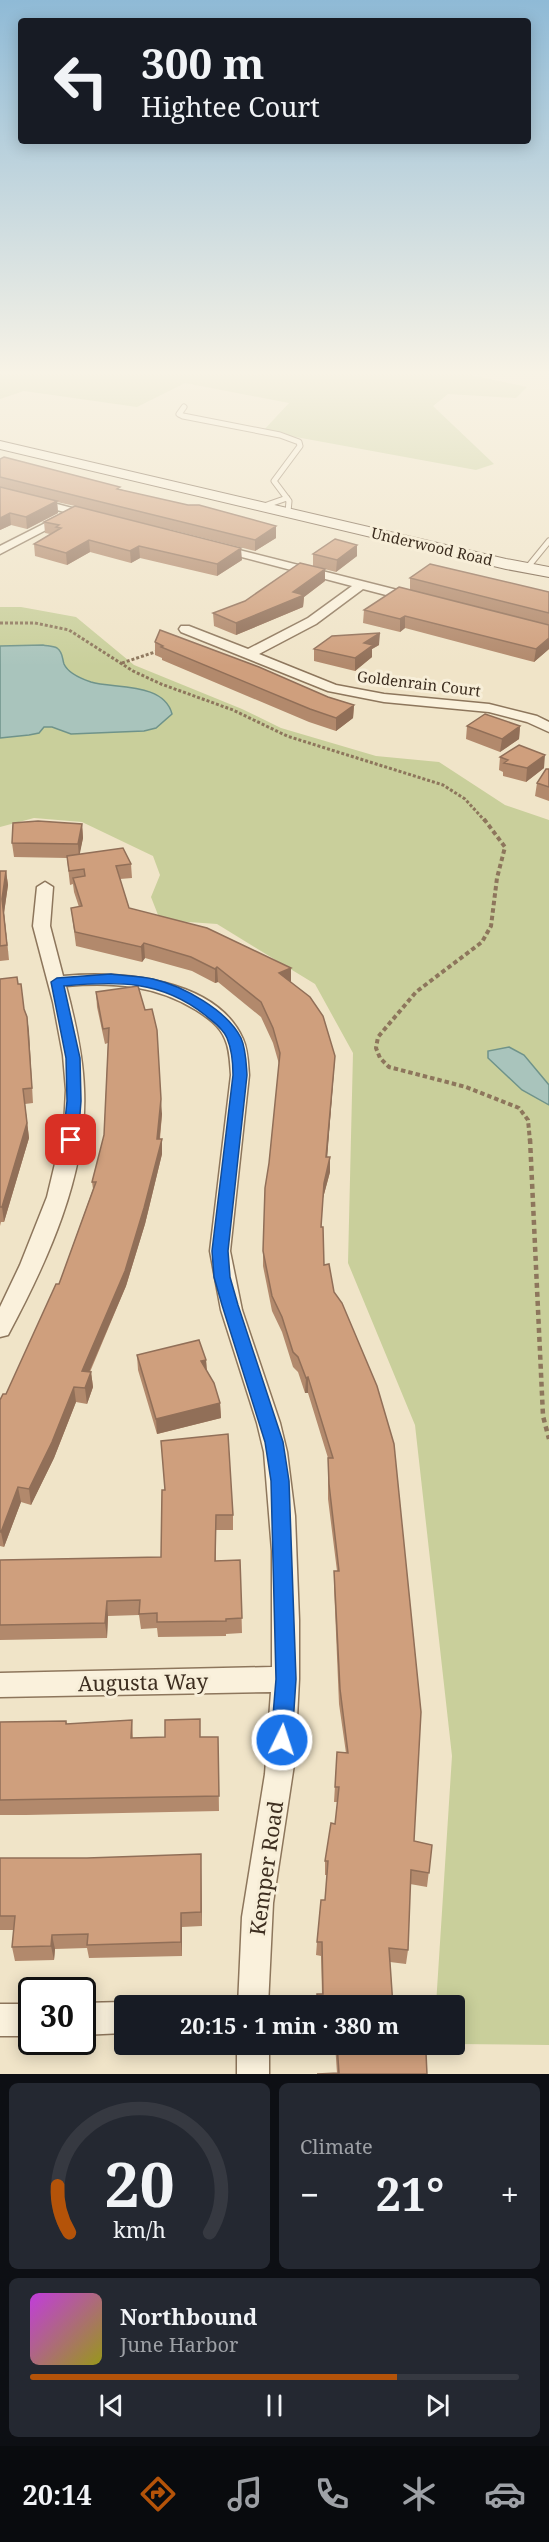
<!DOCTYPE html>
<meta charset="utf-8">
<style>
:root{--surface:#171b24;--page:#242831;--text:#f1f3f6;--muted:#9ea1a6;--line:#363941;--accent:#b45309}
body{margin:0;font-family:"Noto Serif",serif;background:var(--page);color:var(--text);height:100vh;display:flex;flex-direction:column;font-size:22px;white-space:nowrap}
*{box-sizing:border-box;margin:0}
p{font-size:20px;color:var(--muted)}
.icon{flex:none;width:33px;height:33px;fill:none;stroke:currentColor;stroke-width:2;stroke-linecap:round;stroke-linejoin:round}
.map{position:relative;height:2074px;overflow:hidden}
.panel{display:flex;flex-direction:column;gap:9px;padding:9px;background:#0d0f14;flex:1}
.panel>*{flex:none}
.hud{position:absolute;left:18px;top:18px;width:513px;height:126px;border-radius:6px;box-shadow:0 3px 15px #0003;background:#171b24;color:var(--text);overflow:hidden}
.speed{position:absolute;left:18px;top:1977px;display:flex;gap:12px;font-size:30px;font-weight:700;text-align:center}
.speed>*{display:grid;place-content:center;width:78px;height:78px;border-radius:50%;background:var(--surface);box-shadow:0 3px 15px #0003;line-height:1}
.speed .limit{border:3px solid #111;border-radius:9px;background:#fff;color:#111}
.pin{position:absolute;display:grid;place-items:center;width:51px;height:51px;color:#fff;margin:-26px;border-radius:12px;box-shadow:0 3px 9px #0006}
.me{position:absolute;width:66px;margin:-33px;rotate:4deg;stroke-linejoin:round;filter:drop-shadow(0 0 4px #0008)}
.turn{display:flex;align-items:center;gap:21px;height:126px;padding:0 24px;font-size:27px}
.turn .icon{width:78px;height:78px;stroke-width:2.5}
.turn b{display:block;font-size:42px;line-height:51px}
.big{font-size:45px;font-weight:700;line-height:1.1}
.panel .card{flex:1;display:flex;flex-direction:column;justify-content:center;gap:9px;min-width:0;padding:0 21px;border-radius:9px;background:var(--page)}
.panel .dial{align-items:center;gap:0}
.dial svg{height:156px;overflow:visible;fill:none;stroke:var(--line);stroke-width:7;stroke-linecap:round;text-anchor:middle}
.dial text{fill:var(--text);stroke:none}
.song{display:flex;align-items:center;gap:18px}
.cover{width:72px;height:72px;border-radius:9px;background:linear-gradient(135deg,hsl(290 70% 55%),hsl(60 70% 35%))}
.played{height:6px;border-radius:3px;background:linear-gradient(90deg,var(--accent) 75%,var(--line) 75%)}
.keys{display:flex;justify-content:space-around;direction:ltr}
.heat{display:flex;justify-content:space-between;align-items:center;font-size:33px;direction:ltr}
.panel .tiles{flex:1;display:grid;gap:9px;grid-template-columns:1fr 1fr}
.card:last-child{grid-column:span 2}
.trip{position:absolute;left:114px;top:1995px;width:351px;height:60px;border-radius:6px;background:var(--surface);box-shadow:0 3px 15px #0003;font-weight:700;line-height:60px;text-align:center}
.dock{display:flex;height:96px;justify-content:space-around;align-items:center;background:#090b0e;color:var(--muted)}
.dock .icon{width:42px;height:42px}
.dock .selected{color:var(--accent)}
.dock b{font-size:27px;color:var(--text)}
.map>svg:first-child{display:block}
.green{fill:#c9cf9b}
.water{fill:#a9c4bc;stroke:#6f938a;stroke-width:1.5}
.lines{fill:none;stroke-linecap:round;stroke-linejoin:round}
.lane-casing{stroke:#8d765c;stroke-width:7}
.street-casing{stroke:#8d765c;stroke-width:3}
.secondary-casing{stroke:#6f573f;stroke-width:2}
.path-far2{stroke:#8d765c;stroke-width:3;stroke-dasharray:3 2;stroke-linecap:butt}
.path-far1{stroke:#8d765c;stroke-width:4;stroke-dasharray:4.5 3;stroke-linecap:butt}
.path{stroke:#8d765c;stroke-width:4.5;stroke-dasharray:5 4;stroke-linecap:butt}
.lane{stroke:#faf1dc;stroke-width:5}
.street{fill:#faf1dc;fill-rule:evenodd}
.secondary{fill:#faf1dc;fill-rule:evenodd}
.wall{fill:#b2896c}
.shaded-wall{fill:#916f58}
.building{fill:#cf9f7d;stroke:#916f58;stroke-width:1.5}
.route{fill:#1a73e8;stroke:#114b97;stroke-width:1.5}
.labels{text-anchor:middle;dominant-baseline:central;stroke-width:6;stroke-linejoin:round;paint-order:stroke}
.far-street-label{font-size:15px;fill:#3d2e20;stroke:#f7eed8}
.near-street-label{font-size:21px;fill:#3d2e20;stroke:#f7eed8}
</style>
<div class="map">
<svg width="549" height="2074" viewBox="0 0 549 2074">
<rect width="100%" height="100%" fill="#f0e4c8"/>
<path class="green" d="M0,375H471L527,387L516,398L448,394L433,406L494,464L476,470L263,431L289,403L185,383L137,407L24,391L0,399Z
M0,607H21L76,617L134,665L242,709L281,728L376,756L439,762L505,805L549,820V2045L455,2044L454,2006L436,2005L452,1756L415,1425L348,1263L353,1053L315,984L217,924L160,920L151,897L160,875L153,856L82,822L34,818L0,827Z"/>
<path class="water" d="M43,645C47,646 53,646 57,648C63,652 62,658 64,664C68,673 82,679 91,682C114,689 164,682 172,714L156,728L144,731L71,734L52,727H44L39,733L29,735L0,738V646Z
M509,1047L524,1055L549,1085V1105L522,1090L488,1058V1051Z"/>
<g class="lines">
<defs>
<path id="lane" d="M184,407L179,414L183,416L280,435L299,442L300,446L274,481L289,501L288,512
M264,506L287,498
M527,568L549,541"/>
<path id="street" d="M0,489L95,514L97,516L91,519L0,495Z
M65,513L69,514V518L0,554V546Z
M219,545L417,595L419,598L413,602L363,589L316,624L259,654L336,685L384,694L489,704L537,716L549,722V732L527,722L489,712L384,702L328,691L181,632L179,629L181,626H189L248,649L308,618L352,586L215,550V546Z
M45,882L53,887L50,926L63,976C121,971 216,978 243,1039C248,1050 248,1063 249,1075L230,1251L242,1310L280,1423L287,1452L295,1516L299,1620V1679L295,1758L273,1903L268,2006H238L242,1917L265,1774L271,1692L0,1697V1673L272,1667V1551L264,1452L257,1423L221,1310L210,1251L231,1075C230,1063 230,1050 225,1039C220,1026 207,1017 196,1010C155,985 113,982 66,986C75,1020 83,1055 84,1089C88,1174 47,1262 8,1335L0,1337V1307L20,1265L47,1197L64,1126L66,1090L63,1055L53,1002L33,926L37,887Z
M124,2002L131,2006H124V2033L82,2035V2003Z
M0,2004H32V2036H0Z
M237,2044H269V2074H237Z"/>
<path id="secondary" d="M0,441L506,559L549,567V577L506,569L0,449Z"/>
</defs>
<use href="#lane" class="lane-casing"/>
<use href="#street" class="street-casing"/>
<use href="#secondary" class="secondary-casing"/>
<path class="path-far2" d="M0,623H35L69,630L133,671L161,684L233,710L287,736L443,785L465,799L485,821
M122,663L158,651"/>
<path class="path-far1" d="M484,819L505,847L497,878L491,926L482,942L416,992L378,1037L376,1048L380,1058L389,1067L466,1087L519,1108L528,1120L530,1141"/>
<path class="path" d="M530,1139L543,1416L549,1439"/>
<use href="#lane" class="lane"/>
<use href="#street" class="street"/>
<use href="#secondary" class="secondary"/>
</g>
<path class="wall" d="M0,459L120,489L276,538L255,551L168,529L242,560L217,576L140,558L131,563L90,552L67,565L35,556L34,544L50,534L45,533L44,522L75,506L57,502L58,513L27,529L11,525L0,530Z
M357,545V556L336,572L313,566V554Z
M410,578L549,592V649L534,662L405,628L400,632L363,623L364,610L410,590Z
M325,581L304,597L303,607L236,635L214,626L213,613Z
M155,642L354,705L353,718L336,731L309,722L162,660V658L155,655Z
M379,645L372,649V657L355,671L314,661V649Z
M467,726H520L519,739L500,752L466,739Z
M500,757L544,768L526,782L503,776V772L499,770Z
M549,769V801L535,796L537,783Z
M82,824L83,838L79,855L131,864L132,878L120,879L129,908L291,982L335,1056L327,1157H330V1172L323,1198L321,1227L324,1265L414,1841L432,1845L427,1887L410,1884L408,1950L406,1964L390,1962L393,2006H316L317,1994H322L321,1956L316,1955L317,1942L325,1900L327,1875H325V1861L335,1824L338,1802H334L337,1752L346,1753L339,1704L334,1586V1571H337L328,1499V1458L308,1393H305L298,1372L293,1367L282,1332L272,1311L263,1266V1251L269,1163L279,1064L273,1043L261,1017L218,982L215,983L192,971L145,958L142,962L76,946L71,908L79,907L74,892L73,884L70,885L67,858L14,857L12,843Z
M0,871H6L8,885L4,913L9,960L0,961Z
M0,979L18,984L24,1010L27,1017L33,1103L25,1104L29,1138L4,1222H1L0,1226Z
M96,992L162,1114L160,1139H162V1154L145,1224L126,1286L90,1372H91L93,1387L87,1404L76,1402L54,1458L31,1505L21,1502L4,1547L0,1546V1400L6,1394L59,1284L93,1189L92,1182L104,1135L108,1043L105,1044L97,1007Z
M137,1355L206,1360L207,1371L220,1403L221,1418L157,1434L138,1370Z
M162,1490L233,1515V1530H216V1561L240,1560L242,1633L226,1634V1636L158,1637L157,1628L141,1629L139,1615L108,1616L107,1638L0,1640V1560L161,1557Z
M132,1720L133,1738L218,1737L219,1811L26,1815H0V1722L66,1721L67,1724Z
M0,1858L201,1868L202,1926L182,1927V1956L89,1958L87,1948L55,1949L54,1960L15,1961L12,1947L14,1930H0Z
M335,2044H395V2047H407L337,2073Z"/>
<path class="shaded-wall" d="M57,501L58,513L27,529L26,517Z
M10,513L11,525L0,530V518Z
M276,526V538L255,551V540Z
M89,540L90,552L67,565L66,553Z
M357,545V556L336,572L337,560Z
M139,546L140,558L131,563L130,551Z
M241,548L242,560L217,576V564Z
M325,569V581L304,597L303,607L236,635V623L293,592Z
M405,616V628L400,632V619Z
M380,633L379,645L372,649V657L355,671V658L364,643Z
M549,638V649L534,662L536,649Z
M354,705L353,718L336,731V718Z
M520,726L519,739L500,752L502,739Z
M545,755L544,768L526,782L527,768Z
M82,824L83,838L79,858L78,844Z
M6,871L8,885L4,913L9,960L2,899Z
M144,943L145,958L142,962L141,947Z
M217,967L218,982L215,983V969Z
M291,968V982L279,987V973Z
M27,1017L29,1031L33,1103L32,1088Z
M335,1056L334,1071L326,1172V1157Z
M23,1089L29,1138L4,1222L2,1207Z
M161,1099L162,1114L158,1154L157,1139Z
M162,1139V1154L145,1224L126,1286L83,1386L82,1371Z
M330,1157V1172L323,1198L320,1243L324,1183Z
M206,1360L207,1375L201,1361Z
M91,1372L93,1387L87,1404L85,1388Z
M308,1377V1393H305L306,1378Z
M74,1387L76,1402L54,1458L31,1505L29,1489Z
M220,1403L221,1418L157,1434L156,1419Z
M18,1487L21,1502L4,1547L1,1532Z
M107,1601L108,1616L107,1638L105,1623Z
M201,1854V1868L202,1926L201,1912Z
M181,1913L182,1927V1956L181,1942Z
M52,1935L55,1949L54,1960L51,1946Z"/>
<path class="building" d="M4,457L120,487L117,489L188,505H199L276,526L255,540L0,477V459Z
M0,487L57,501L26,517L10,513L0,518Z
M75,506L241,548L217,564L139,546L130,551L89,540L66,553L34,544L61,528L56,527L59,525L44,522Z
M335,539L357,545L337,560L313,554Z
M300,563L325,569L293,592L304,595L236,623L213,613L245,601Z
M430,564L549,592V613L410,578Z
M399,587L549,625V638L536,649L405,616L400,619L364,610Z
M160,630L259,667L328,697L354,705L336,718L310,709L161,647L163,646L155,642Z
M380,633L364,643L373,645L355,658L314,649L332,636Z
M485,714L520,726L502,739L467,726Z
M519,745L545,755L527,768L504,763L508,760L500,757Z
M546,769H549V787L537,783Z
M38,821L82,824L78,844L12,843L13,823Z
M123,848L131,864L116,866L129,908L207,928L291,968L279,973L310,997L323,1016L335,1056L326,1157H330L324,1183L321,1227H323L324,1265L329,1264L334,1292L342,1303L377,1386L394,1444L421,1712L414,1841L432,1845L429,1873L411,1870L408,1950L389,1948L393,2006H317V1994H323L322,1942H317L321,1900H325L328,1861H325L331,1823L335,1824L339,1787H335L337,1752L348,1753L340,1689L334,1571H339L329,1484L328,1458H333L308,1377L306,1378L298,1357L293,1352L282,1317L272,1296L263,1251L265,1188L269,1163L280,1053L273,1028L261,1002L217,967L215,969L191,957L144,943L141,947L75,932L71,908L82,906L73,878L85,876L84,869L69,871L67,856Z
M0,871H6L2,899L7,945L0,946Z
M17,977L18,984H21L24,1009L27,1017L32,1088L23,1089L27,1123L2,1207H0V979Z
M138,986L145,1010L152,1009L157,1030L161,1099L157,1139H162L144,1208L125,1271L82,1371L91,1372L85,1388L74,1387L52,1442L29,1489L18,1487L1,1532H0V1400L3,1394H6L56,1284H59L96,1182H92L104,1135L109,1028L103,1029L96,992Z
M199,1340L206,1360L201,1361L214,1383L220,1403L156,1419L137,1355Z
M228,1434L233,1515H216L215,1561L240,1560L242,1618L226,1619V1621L157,1622V1613L139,1614L140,1600L107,1601L105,1623L0,1625V1560L161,1557L162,1490H165L161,1441Z
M200,1719V1737H218L219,1796L0,1800V1722L66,1721V1724L132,1720L131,1738L165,1737V1720Z
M201,1854V1912L181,1913V1942L87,1945L88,1934L52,1935L51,1946L12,1947L15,1916H0V1858H87Z
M337,2044H395V2047H407L408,2054L426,2053L427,2074H317L339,2073Z"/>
<linearGradient id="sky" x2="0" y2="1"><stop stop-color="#8fbad6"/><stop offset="0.56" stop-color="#f8f3e6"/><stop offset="1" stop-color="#f8f3e6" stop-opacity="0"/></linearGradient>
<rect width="549" height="666" fill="url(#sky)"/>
<path class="route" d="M111,974C125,976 140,976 153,979C183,986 227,1010 241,1038C246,1049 246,1062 247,1075L228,1251L230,1277L238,1305L283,1442L289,1481L296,1679L292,1740L289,1747L282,1750L275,1747L271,1740L276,1679L271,1481L265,1442L222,1305L214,1277L212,1251L233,1075C233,1063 232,1050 227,1038C223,1028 213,1022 205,1015C161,980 117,981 64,986L80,1058L81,1101L78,1140L76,1144H66L63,1140L67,1101L66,1058L51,982L57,978Z"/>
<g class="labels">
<g class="far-street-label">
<text transform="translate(432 546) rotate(13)">Underwood Road</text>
<text transform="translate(419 683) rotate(7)">Goldenrain Court</text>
</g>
<g class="near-street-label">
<text transform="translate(143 1682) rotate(-1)">Augusta Way</text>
<text transform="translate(266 1868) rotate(-82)">Kemper Road</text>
</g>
</g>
</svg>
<div class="speed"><div class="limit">30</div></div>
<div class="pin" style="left:71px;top:1140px;background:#d93025"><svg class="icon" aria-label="arrive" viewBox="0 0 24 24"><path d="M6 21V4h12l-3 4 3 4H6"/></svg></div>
<svg class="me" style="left:282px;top:1740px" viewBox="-20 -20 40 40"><circle r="17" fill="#1a73e8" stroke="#fff" stroke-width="3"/><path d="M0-11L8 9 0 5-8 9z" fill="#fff"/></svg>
<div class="trip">20:15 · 1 min · 380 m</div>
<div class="hud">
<div class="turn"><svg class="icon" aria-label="left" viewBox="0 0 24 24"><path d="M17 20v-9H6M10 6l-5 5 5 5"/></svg><div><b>300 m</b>Hightee Court</div></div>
</div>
</div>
<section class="panel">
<div class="tiles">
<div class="card dial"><svg viewBox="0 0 100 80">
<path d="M14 69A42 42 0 1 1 86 69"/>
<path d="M14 69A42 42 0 0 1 8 45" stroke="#b45309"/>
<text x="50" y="56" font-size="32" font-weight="700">20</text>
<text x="50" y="72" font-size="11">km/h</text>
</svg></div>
<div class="card"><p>Climate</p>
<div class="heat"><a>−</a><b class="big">21°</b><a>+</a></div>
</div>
<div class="card">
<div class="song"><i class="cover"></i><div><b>Northbound</b><p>June Harbor</p></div></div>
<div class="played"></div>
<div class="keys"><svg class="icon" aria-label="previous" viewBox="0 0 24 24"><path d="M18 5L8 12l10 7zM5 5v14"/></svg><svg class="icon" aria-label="pause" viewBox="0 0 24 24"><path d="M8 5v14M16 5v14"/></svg><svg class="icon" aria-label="next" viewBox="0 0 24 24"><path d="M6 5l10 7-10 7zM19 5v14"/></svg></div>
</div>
</div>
</section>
<nav class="dock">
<b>20:14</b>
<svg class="icon selected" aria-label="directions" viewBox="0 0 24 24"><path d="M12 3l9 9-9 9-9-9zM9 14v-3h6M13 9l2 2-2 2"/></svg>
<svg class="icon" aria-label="music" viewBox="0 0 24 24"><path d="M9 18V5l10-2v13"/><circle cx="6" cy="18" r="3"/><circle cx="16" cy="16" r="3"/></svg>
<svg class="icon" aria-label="phone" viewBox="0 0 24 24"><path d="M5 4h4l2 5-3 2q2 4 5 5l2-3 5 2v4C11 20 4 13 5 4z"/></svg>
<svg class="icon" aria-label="climate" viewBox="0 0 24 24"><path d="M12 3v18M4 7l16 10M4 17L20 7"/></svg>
<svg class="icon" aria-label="car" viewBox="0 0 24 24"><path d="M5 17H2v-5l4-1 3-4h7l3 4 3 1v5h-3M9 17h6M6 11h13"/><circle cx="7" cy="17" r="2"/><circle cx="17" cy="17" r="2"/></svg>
</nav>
